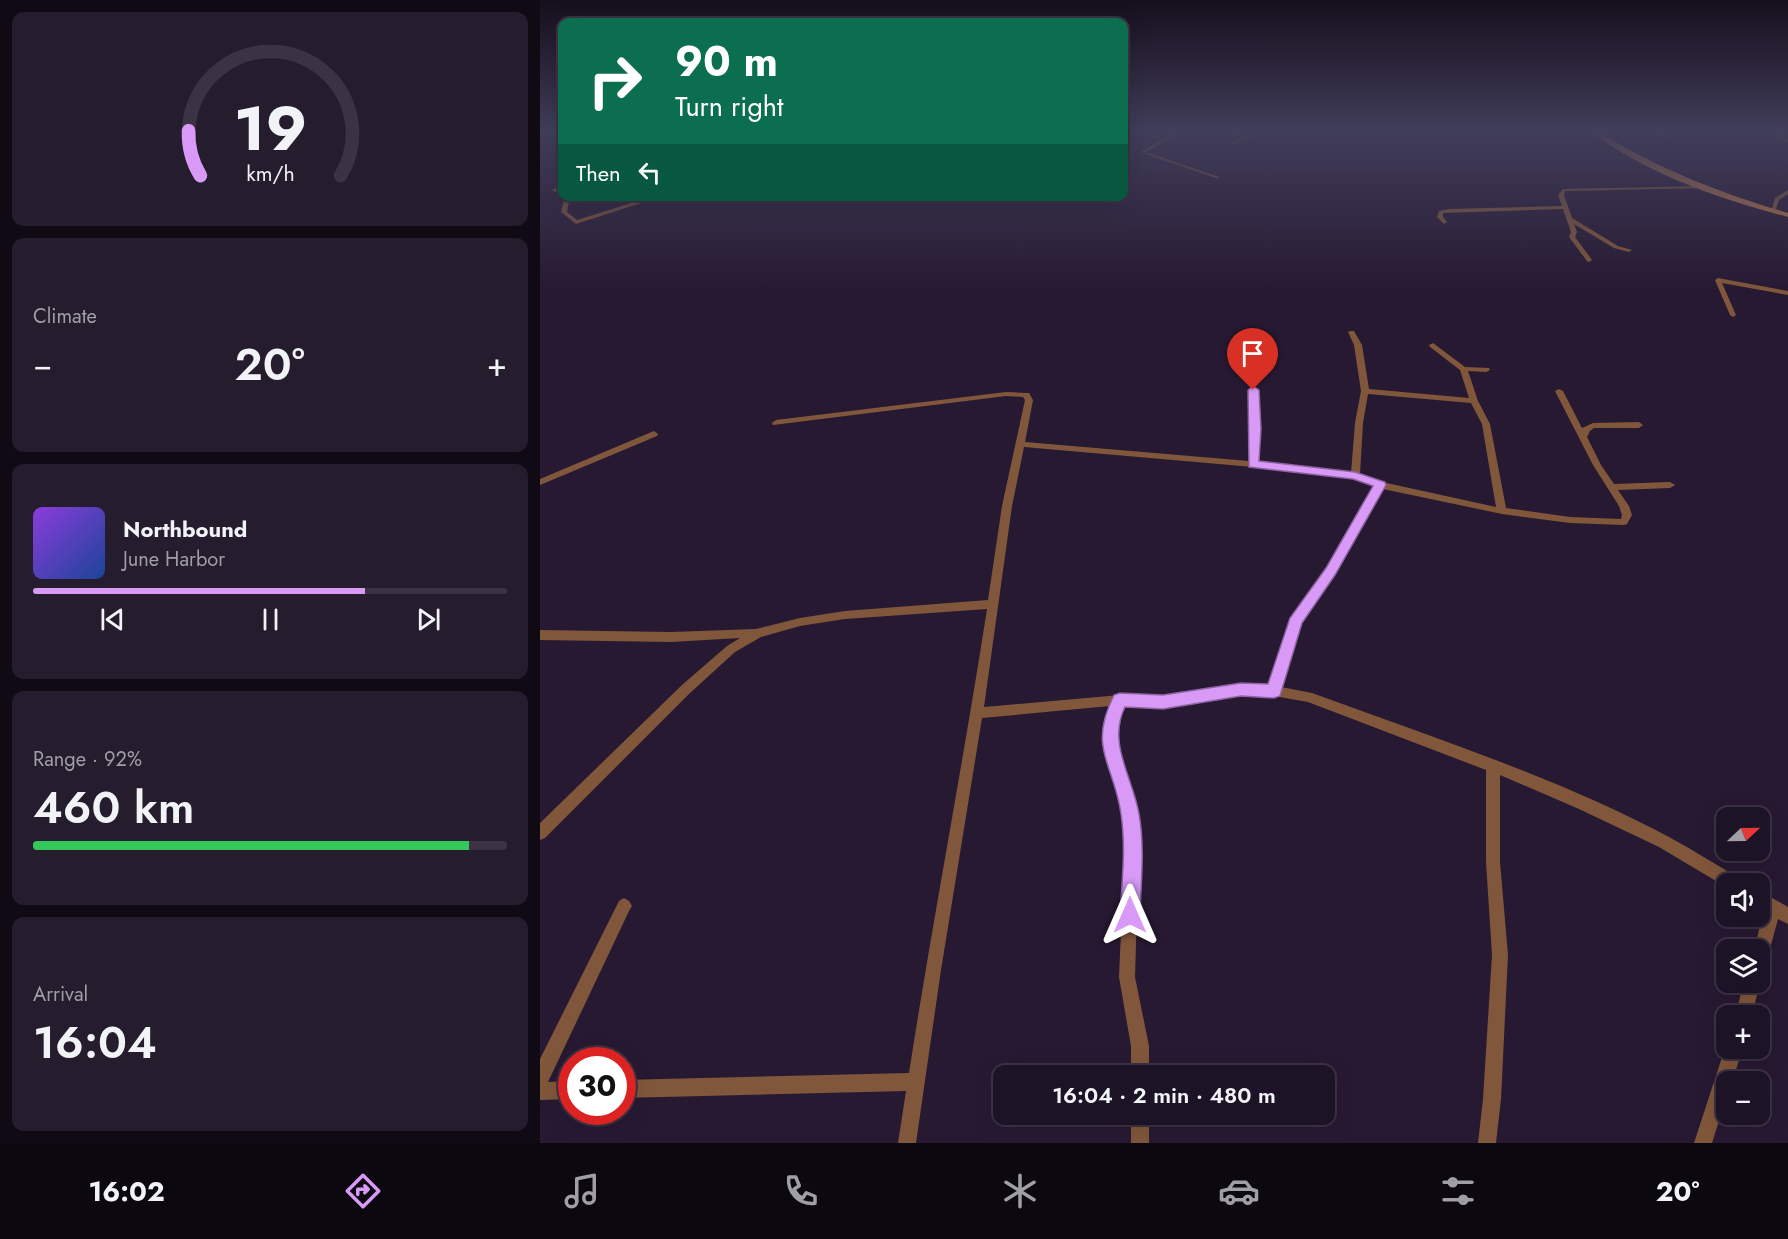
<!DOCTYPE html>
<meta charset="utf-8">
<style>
:root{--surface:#1d1326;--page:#251c2e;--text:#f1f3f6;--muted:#a09ea7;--line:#3b3243;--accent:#d99af7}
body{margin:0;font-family:Jost,sans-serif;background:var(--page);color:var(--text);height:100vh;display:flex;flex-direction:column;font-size:22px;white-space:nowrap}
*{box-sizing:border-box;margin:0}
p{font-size:20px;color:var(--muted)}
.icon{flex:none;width:33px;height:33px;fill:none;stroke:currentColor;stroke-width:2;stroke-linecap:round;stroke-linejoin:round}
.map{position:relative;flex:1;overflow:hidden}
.panel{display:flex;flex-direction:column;gap:12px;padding:12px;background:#100a15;width:540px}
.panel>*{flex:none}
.hud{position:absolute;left:18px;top:18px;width:570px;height:183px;border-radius:12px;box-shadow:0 6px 24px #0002,0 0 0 2px var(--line);background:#0b6e4f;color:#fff;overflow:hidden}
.needle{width:39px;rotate:68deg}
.buttons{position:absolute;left:1176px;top:807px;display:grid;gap:12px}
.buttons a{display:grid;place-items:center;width:54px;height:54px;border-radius:12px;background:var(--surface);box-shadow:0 6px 24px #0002,0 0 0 2px var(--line);font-size:30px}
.speed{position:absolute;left:18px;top:1047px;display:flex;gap:12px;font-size:30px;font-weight:700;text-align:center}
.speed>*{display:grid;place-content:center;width:78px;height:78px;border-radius:50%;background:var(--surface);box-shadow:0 6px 24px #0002,0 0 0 2px var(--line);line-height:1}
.speed .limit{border:9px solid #d22;background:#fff;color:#111}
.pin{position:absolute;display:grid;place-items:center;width:51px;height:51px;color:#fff;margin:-62px -26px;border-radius:50% 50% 50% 0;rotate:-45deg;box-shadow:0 0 6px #0007}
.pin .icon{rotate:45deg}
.me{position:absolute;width:66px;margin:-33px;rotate:0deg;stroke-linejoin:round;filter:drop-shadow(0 0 4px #0008)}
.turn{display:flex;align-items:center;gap:21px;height:126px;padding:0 18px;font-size:27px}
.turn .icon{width:78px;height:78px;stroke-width:2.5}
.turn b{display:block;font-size:42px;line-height:51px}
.then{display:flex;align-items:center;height:57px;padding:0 18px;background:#0003;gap:12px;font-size:22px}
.big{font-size:45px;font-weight:600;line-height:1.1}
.panel .card{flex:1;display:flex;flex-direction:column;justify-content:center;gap:9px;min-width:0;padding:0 21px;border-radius:12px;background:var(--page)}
.panel .dial{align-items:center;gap:0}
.dial svg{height:156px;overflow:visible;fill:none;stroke:var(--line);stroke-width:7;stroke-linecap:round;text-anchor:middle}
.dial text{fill:var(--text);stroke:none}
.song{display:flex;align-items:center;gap:18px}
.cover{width:72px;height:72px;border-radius:9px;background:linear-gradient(135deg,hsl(270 70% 55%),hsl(220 70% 35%))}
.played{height:6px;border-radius:3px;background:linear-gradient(90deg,var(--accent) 70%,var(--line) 70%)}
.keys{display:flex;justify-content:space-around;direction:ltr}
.heat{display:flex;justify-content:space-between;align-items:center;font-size:33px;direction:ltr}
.charge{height:9px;border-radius:4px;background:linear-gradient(90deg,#34c759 92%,var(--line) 0)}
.trip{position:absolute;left:453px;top:1065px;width:342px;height:60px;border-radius:12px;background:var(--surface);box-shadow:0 6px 24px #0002,0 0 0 2px var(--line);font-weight:600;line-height:60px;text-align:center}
.dock{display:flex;height:96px;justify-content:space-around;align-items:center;background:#0c080f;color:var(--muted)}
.dock .icon{width:42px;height:42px}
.dock .selected{color:var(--accent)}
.dock b{font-size:27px;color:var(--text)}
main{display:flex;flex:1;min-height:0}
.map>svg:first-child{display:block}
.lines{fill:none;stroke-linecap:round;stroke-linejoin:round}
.street{fill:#81573b;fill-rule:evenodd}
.secondary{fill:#b87547;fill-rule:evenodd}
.route{fill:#d99af7;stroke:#8d64a1;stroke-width:1.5}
</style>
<main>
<section class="panel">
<div class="card dial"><svg viewBox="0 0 100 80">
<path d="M14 69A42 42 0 1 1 86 69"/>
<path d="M14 69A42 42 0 0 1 8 46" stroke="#d99af7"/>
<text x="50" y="56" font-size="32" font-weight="700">19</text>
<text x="50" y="72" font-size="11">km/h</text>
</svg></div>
<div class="card"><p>Climate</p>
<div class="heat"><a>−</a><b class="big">20°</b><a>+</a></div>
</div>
<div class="card">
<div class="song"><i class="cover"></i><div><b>Northbound</b><p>June Harbor</p></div></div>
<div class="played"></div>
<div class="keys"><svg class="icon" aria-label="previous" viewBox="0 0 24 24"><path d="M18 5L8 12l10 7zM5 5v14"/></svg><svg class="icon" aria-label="pause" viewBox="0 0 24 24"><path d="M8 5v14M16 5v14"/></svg><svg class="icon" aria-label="next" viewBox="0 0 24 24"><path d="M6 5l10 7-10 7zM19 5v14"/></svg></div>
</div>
<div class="card"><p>Range · 92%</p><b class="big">460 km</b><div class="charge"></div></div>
<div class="card"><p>Arrival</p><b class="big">16:04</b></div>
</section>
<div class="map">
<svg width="1248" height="1143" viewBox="0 0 1248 1143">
<rect width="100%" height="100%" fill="#271932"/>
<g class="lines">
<path class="street" d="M639,130H645L606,152L679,177V179L600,152Z
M686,130H692L710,138L691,145V143L704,138Z
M1109,130H1116L1129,136L1126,137Z
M1228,130H1233L1248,140V143Z
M584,136L586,137V141L584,142Z
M20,184H22V187L18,190L22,192V196L12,190Z
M1165,186L1167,188L1025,191L1024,195L1032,218L1078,246L1092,250L1089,252L1074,248L1034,224L1037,232L1035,237L1052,260L1049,262L1047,261L1029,237L1031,232L1023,209L903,213V217L907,222L904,224L897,217L899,211L909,209L1022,206L1018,195L1023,189Z
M1248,190V194L1239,200L1235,212H1231L1235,198Z
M25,196H30L27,212L37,220L114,196H123L36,224L21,212Z
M1178,278L1248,291V295L1182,283L1196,315L1193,317L1190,315L1175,280Z
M810,331H814L822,345L829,389L929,398L920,370L890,347L889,345L893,343L925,367L949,368L950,370L946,372L928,371L938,401L950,424L966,508L1030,517L1081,519L1082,515L1079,506L1053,465L1015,391L1019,389L1023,391L1042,428L1053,423L1099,422L1103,425L1099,428H1054L1050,431L1047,437L1061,465L1074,484L1130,482L1135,485L1130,488L1078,490L1089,506L1092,515L1087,524L1084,525L1030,523L962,514L843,489L795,574L760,623L741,687L772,693C892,737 1016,777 1129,837C1153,850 1177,865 1200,879L1202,884H1186V887L1119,847L1039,809L960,775V862L968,955L961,1099L956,1143H938L943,1099L952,955L946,862V770L768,702L734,696L701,694L623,707L583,705L577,717V745L597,812L599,841L595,977L609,1046V1076H591V1046L579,977L585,841L583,812L563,745L565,717L570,706L442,718L401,970L376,1143H358L366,1091L82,1098V1080L369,1073C393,918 423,764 447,609L305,619L260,626L221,637L195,652L150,693L5,838L0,840V823L142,685L187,646L200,638L131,642L0,640V630L131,632L216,629L260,618L305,611L448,600L462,506L485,400L483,397L466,396L233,425L232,423L236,420L466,392L486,393H489L493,400L485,442L709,461L711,429L709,390L713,388L717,390L719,429L718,462L811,473L815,423L821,391L814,345L808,332ZM828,394L931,403L942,424L956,507L842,482L820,474L823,423ZM484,447L713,467L814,479L835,486L787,568L749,622L730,686L701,684L623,697L580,695L444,707L472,506Z
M114,431L118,434L117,436L0,485V479Z
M1220,891L1248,907V924L1238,919L1228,956L1226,962L1220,964V950H1214L1224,910L1220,907Z
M84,898L89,901L92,906L89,911L8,1082L32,1081V1099L0,1100V1059L79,901Z
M1220,980V982L1212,1016H1195L1204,982H1220Z
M1186,1045V1048H1203L1192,1082H1186V1099L1172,1143H1154Z
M591,1114H609V1143H591Z"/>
<path class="secondary" d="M1049,130H1056C1116,168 1180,193 1248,213V217C1183,200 1103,173 1049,130Z"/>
</g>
<linearGradient id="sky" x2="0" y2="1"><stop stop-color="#150e1c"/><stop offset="0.45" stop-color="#413e5a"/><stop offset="1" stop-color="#413e5a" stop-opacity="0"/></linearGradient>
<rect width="1248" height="290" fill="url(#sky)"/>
<path class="route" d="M713,386L719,390L721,429L719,461L815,472L845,482L846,485L795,575L762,623L740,696L734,698L701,696L623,709L585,707C567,743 593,778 599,814C605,847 601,882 600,915L598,923L590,926L583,923L580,915C582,882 586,847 581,814C574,763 547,749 574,695L580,693L623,695L701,683L728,684L750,618L786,568L833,486L813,479L709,467L708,390Z"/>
</svg>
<div class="buttons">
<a><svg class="needle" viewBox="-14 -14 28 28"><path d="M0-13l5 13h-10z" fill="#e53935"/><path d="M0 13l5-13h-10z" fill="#a09ea7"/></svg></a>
<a><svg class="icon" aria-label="sound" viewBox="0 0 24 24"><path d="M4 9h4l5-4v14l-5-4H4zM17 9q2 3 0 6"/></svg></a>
<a><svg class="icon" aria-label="layers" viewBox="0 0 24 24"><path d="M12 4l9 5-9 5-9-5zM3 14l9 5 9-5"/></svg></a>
<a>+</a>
<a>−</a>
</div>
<div class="speed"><div class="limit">30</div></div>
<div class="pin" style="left:713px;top:390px;background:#d93025"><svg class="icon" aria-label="arrive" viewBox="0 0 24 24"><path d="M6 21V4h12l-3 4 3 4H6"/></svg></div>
<svg class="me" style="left:590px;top:915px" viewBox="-20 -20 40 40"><path d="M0-17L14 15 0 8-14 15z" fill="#d99af7" stroke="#fff" stroke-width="4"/></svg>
<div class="trip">16:04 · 2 min · 480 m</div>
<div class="hud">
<div class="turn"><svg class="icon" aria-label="right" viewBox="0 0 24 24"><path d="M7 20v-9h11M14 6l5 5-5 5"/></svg><div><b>90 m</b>Turn right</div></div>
<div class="then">Then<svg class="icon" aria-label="left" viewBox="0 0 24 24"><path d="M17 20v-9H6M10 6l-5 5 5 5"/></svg></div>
</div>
</div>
</main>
<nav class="dock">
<b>16:02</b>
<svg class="icon selected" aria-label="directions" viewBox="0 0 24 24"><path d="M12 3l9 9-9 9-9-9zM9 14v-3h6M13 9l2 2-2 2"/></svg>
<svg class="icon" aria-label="music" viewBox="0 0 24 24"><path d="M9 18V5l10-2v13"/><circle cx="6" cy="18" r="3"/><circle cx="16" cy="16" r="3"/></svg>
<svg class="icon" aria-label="phone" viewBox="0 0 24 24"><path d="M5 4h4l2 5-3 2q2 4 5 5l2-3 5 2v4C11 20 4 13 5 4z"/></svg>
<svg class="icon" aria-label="climate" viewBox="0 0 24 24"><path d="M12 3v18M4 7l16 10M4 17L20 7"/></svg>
<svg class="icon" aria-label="car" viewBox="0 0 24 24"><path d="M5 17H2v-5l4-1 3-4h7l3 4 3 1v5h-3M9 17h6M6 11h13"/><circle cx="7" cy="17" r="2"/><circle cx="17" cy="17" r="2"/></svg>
<svg class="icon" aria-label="filters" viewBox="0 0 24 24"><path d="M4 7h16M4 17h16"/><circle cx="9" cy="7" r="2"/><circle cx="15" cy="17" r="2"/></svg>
<b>20°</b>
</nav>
